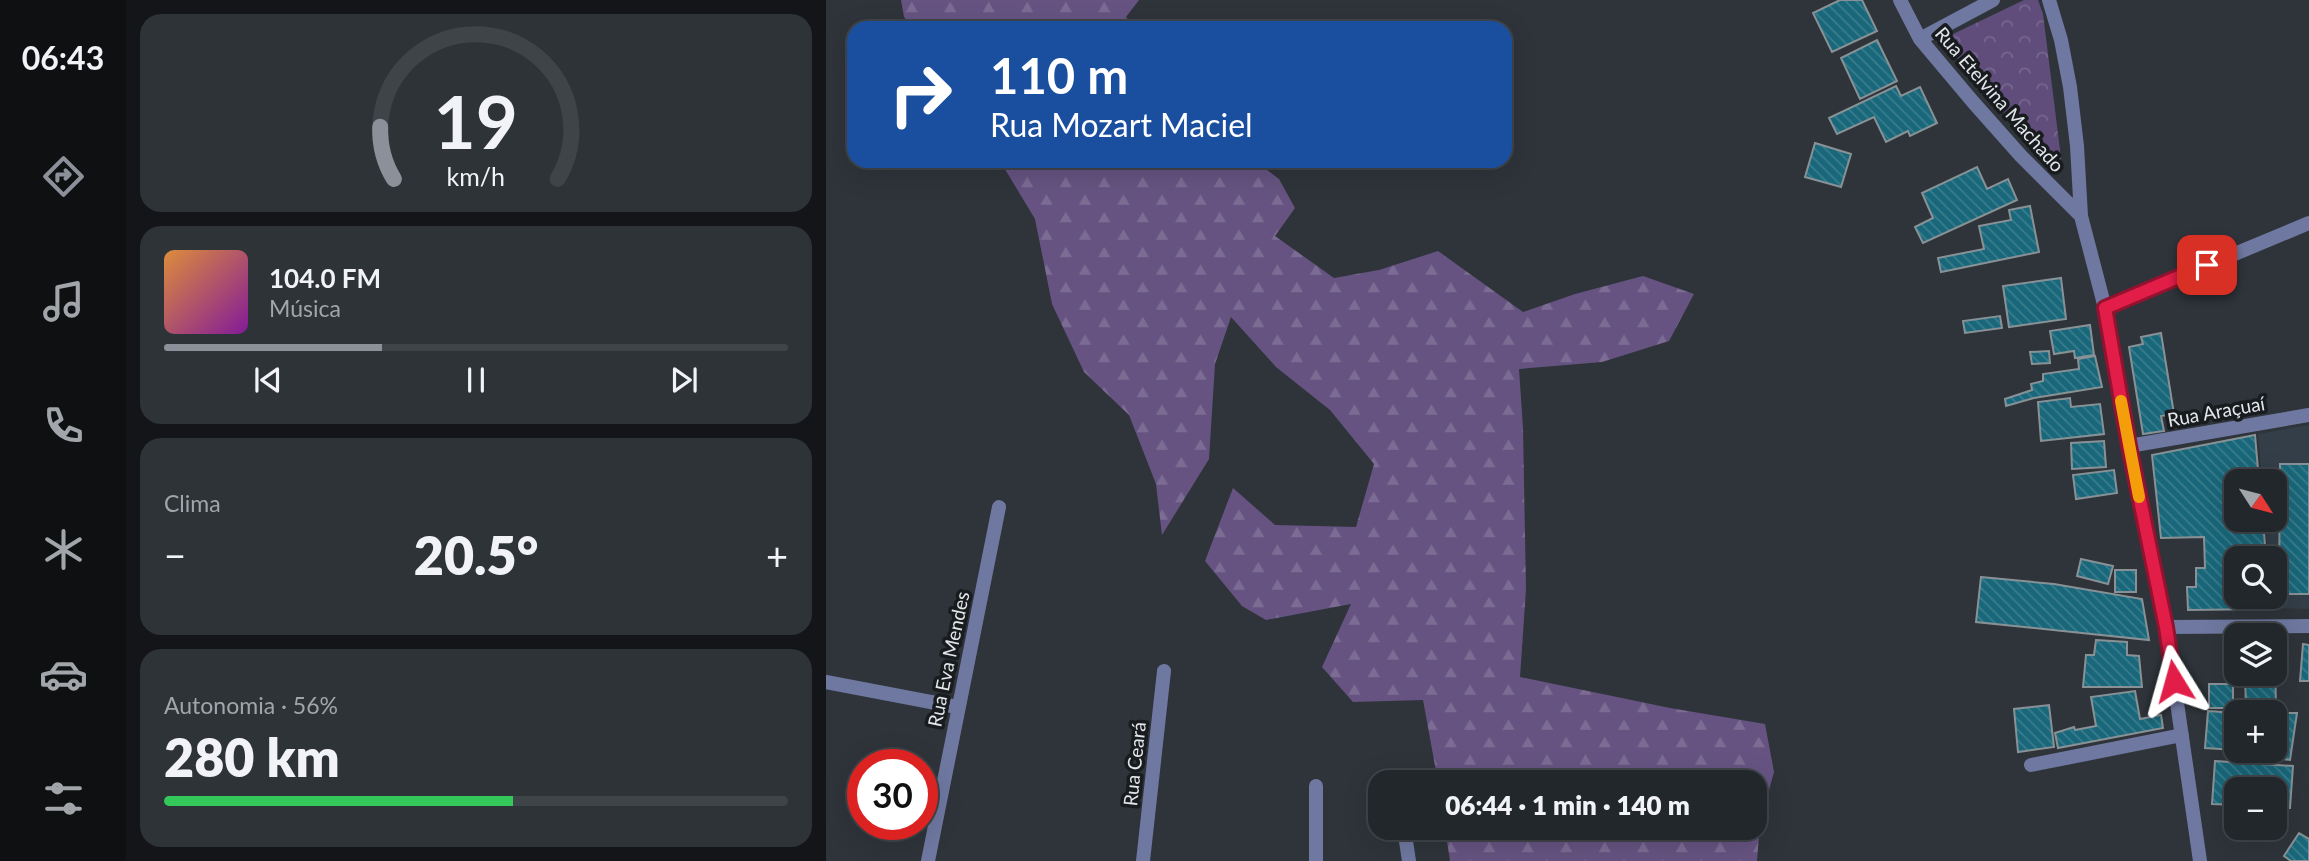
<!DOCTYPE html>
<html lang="pt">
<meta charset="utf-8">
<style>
:root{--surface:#22272c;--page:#2e3338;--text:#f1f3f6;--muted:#a2a5a9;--line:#3f4448;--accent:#8c9099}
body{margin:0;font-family:Lato,sans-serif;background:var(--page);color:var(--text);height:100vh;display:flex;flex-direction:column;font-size:26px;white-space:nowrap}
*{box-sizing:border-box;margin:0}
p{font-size:23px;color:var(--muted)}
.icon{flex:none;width:38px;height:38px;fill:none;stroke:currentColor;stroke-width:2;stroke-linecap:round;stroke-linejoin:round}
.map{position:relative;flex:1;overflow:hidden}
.sheet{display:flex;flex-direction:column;gap:14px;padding:14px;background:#131518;width:700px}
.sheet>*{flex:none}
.hud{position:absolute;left:21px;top:21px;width:665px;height:147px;border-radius:21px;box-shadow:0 7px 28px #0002,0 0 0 2px var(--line);background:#1a4fa0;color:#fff;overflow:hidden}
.needle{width:46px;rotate:126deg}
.controls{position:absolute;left:1398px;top:469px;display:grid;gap:14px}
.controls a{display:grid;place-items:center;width:63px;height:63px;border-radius:14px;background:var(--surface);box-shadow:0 7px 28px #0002,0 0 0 2px var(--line);font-size:35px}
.speed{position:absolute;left:21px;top:749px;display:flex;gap:14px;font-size:35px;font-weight:700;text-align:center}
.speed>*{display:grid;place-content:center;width:91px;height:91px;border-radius:50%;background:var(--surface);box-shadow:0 7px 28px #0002,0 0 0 2px var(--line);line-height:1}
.speed .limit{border:10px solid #d22;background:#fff;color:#111}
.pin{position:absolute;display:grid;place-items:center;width:60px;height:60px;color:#fff;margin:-30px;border-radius:14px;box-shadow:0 4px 10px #0006}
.me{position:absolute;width:77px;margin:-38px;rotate:352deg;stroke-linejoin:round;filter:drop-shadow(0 0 5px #0008)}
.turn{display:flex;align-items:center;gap:24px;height:147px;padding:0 28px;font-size:32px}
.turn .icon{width:91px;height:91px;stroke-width:2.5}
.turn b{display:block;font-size:49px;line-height:60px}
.big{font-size:52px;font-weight:800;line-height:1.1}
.sheet .widget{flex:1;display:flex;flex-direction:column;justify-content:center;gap:10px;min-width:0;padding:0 24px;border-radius:21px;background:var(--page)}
.sheet .dial{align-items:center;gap:0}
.dial svg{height:182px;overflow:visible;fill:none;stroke:var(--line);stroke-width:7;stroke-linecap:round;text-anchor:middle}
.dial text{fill:var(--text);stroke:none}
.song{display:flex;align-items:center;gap:21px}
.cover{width:84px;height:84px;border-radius:10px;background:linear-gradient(135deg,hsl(30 70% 55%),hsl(290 70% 35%))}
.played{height:7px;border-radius:4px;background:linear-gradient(90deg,var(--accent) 35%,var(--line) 35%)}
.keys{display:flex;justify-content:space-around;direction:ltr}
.heat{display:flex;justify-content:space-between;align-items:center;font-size:38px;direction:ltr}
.charge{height:10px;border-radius:5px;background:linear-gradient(90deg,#34c759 56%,var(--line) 0)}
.trip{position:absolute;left:542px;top:770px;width:399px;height:70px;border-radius:21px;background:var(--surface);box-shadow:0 7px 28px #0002,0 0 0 2px var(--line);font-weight:800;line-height:70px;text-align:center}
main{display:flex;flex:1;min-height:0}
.dock{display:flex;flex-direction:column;width:126px;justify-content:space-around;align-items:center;background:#0e1012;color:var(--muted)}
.dock .icon{width:49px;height:49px}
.dock .active{color:var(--accent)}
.dock b{font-size:32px;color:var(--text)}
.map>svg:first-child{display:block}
.built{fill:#333e48}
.forest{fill:url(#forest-firs)}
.park{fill:url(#park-crowns)}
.building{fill:url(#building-back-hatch);stroke:#889296;stroke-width:2}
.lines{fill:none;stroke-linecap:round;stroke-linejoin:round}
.minor{stroke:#6f78a0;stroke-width:14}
.route-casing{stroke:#92132f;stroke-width:18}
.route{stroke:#e11d48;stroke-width:12}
.slow{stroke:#f59e0b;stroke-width:12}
.labels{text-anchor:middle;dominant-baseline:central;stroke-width:7;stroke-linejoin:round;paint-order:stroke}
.street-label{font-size:19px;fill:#e3e7eb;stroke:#191c1e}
</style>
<main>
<nav class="dock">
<b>06:43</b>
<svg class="icon active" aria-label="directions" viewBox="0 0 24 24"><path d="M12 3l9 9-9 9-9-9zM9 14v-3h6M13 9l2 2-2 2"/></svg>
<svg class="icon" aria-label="music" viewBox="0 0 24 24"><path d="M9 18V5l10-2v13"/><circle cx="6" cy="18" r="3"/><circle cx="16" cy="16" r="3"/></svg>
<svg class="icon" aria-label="phone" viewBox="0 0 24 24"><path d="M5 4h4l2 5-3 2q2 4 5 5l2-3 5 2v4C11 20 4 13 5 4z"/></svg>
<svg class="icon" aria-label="climate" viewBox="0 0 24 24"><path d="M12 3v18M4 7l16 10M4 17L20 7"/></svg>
<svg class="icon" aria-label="car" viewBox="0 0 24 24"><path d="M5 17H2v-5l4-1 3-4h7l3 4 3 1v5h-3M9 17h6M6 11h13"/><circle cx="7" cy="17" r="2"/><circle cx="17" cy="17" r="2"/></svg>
<svg class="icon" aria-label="filters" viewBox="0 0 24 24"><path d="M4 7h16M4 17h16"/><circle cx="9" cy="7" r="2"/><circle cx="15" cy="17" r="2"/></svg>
</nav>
<section class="sheet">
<div class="widget dial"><svg viewBox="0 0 100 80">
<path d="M14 69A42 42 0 1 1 86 69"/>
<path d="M14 69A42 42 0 0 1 8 46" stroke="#8c9099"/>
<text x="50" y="56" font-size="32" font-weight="700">19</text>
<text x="50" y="72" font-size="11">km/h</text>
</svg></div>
<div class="widget">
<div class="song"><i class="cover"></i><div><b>104.0 FM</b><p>Música</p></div></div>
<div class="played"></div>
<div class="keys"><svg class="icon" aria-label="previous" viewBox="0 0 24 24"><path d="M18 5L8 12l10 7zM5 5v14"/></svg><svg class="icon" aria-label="pause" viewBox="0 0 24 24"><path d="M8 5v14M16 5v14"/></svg><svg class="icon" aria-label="next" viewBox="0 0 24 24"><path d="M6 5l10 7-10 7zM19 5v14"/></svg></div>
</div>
<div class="widget"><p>Clima</p>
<div class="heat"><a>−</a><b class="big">20.5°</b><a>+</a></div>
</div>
<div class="widget"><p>Autonomia · 56%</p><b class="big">280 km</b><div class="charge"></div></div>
</section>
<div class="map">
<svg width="1483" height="861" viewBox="0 0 1483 861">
<defs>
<pattern id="forest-firs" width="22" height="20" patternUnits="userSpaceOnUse" patternTransform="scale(1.75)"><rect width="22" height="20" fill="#665382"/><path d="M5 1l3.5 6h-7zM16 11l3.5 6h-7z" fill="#7c6c94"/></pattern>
<pattern id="park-crowns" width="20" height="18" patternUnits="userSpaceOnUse" patternTransform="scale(1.75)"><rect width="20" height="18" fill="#604d7c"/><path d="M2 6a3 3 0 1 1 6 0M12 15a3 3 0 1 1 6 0" fill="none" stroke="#77678f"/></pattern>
<pattern id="building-back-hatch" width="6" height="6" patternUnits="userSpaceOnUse" patternTransform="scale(1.75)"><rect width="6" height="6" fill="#19677a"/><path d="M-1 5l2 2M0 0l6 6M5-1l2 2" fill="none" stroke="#3a7d8d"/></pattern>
</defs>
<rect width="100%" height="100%" fill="#2e343a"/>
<path class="built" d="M1483,425V609L1447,608L1446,597H1449V558H1442L1439,520H1449V481H1436L1432,434Z"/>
<path class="forest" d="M75,0H313L300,17L309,28H88L78,17Z
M174,161H429L453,179L469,208L449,236L508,278L553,270L612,251L697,312L749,294L817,276L868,294L843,341L776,362L693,369L697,428L700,589L694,677L844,708L939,724L948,772L934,823L931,861H624L619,828H929V782H612L597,700L527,702L496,667L525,604L440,620L416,606L379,561L407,488L449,525L530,527L548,464L504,410L450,367L405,317L389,364L383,459L336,535L330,484L303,415L258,372L226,304L209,219Z"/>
<path class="park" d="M1198,0H1212L1217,14L1235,158L1234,164L1228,165L1216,157L1118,43L1123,36Z"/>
<path class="building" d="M1014,0H1036L1051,31L1006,52L987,13Z
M1051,40L1071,81L1034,99L1015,58Z
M1070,86L1075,96L1094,87L1111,123L1084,136L1082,131L1060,142L1048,117L1011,134L1003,118Z
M989,143L1025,154L1015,187L979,177Z
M1151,167L1161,189L1182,179L1191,200L1097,243L1089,227L1107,218L1096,193Z
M1204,206L1213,252L1115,272L1112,258L1158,249L1153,226L1185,220L1183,210Z
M1235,278L1240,319L1183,327L1177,286Z
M1174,316L1176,328L1139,333L1137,321Z
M1264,325L1268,355L1249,358L1248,351L1228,354L1224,331Z
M1335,333L1348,414L1335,416L1338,431L1317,434L1303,347L1317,344L1315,337Z
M1223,351L1224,363L1206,364L1204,352Z
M1269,356L1276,387L1208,398L1180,406L1179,399L1206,390L1205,384L1217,381V374L1253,369L1252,359Z
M1244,398L1245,407L1274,404L1278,434L1215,441L1212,402Z
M1429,435L1433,481H1410V520H1437L1440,558H1410V597H1443L1444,609L1362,610L1361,587H1370V568H1379L1378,537L1335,538L1326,455Z
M1278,441L1280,467L1246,469L1245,443Z
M1454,464H1483V594H1453Z
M1288,470L1291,493L1250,499L1247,475Z
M1255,559L1287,566L1282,584L1251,576Z
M1289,570H1310V592H1289Z
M1155,577L1228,584L1316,599L1323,640L1150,622Z
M1270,640L1301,642V655L1313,656L1316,687H1257L1260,655H1268Z
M1477,644L1483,645V681H1474Z
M1449,654L1450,709H1420L1419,674H1449Z
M1383,684H1407V708H1383Z
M1309,691L1314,719L1335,715L1337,728L1232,748L1229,733L1248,727L1249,730L1270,726L1265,697Z
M1223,705L1228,747L1192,752L1188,709Z
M1382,711L1410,713V750L1379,748Z
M1454,713H1471L1464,760L1447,758Z
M1389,761L1467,766L1464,808L1449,807V789H1410V805L1386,804Z
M1473,833L1483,839V861H1465L1458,856Z"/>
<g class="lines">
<path class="minor" d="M1074,0L1094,39L1147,102L1195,156L1255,216
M1223,0L1235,40L1244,87L1251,146L1255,216L1279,308L1303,446L1340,627L1374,861
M1094,39L1167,0
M1279,308L1483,223
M1303,446L1483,415
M1340,627L1483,626
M0,682L131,707
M1205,765L1356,735
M490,786V861
M578,828L583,861
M102,861L173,507
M317,861L338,671"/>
</g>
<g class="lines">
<defs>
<path id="route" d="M1348,681L1340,627L1303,446L1279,308L1381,265"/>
</defs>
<use href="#route" class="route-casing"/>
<use href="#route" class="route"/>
<path class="slow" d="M1295,401L1313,497"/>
</g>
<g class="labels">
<g class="street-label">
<text transform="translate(1174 99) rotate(49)">Rua Etelvina Machado</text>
<text transform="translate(1390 411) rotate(-10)">Rua Araçuaí</text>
<text transform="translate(122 659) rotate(-78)">Rua Eva Mendes</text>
<text transform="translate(308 764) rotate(-84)">Rua Ceará</text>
</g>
</g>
</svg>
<div class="controls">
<a><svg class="needle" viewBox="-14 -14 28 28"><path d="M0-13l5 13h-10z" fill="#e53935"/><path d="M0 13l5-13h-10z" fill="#a2a5a9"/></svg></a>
<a><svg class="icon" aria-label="search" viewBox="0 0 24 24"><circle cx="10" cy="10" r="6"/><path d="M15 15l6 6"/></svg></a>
<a><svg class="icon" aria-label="layers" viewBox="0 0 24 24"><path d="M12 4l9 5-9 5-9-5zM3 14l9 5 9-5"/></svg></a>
<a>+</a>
<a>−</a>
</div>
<div class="speed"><div class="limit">30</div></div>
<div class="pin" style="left:1381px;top:265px;background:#d93025"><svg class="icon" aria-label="arrive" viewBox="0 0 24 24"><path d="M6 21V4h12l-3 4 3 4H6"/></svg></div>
<svg class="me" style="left:1348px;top:681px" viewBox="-20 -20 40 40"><path d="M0-17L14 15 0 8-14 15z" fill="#e11d48" stroke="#fff" stroke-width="4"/></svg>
<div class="trip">06:44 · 1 min · 140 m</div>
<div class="hud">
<div class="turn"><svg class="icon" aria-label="right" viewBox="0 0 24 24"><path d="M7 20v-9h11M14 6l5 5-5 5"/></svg><div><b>110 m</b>Rua Mozart Maciel</div></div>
</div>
</div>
</main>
